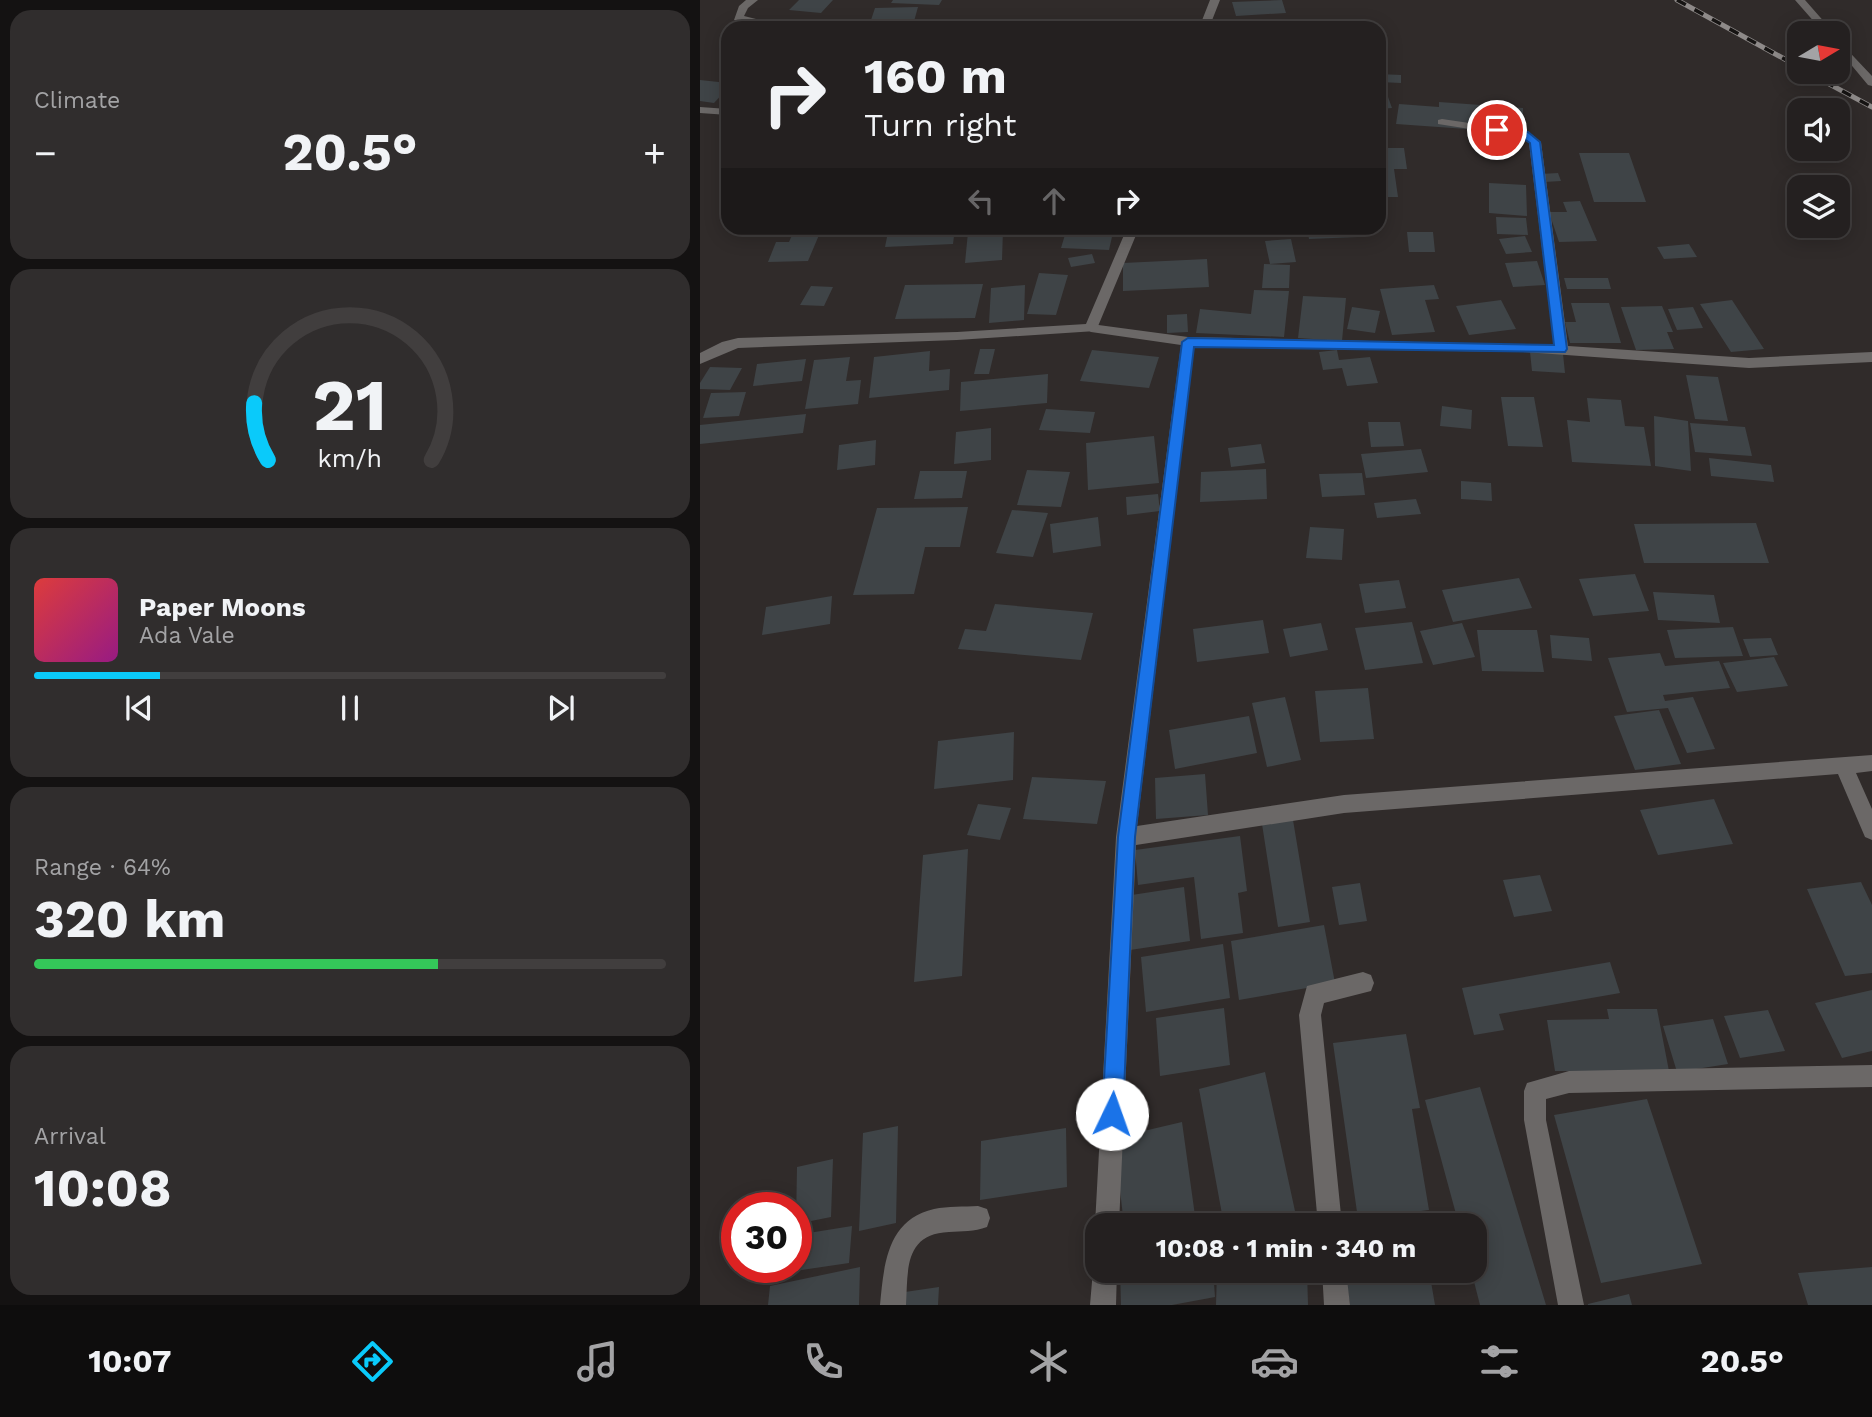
<!DOCTYPE html>
<meta charset="utf-8">
<style>
:root{--surface:#242020;--page:#302d2d;--text:#f1f3f6;--muted:#a3a3a5;--line:#413e3e;--accent:#0acafa}
body{margin:0;font-family:"Work Sans",sans-serif;background:var(--page);color:var(--text);height:100vh;display:flex;flex-direction:column;font-size:26px;white-space:nowrap}
*{box-sizing:border-box;margin:0}
p{font-size:23px;color:var(--muted)}
.icon{flex:none;width:38px;height:38px;fill:none;stroke:currentColor;stroke-width:2;stroke-linecap:round;stroke-linejoin:round}
.map{position:relative;flex:1;overflow:hidden}
.side{display:flex;flex-direction:column;gap:10px;padding:10px;background:#141212;width:700px}
.side>*{flex:none}
.hud{position:absolute;left:21px;top:21px;width:665px;height:214px;border-radius:21px;box-shadow:0 4px 18px #0003,0 0 0 2px var(--line);background:#242020;color:var(--text);overflow:hidden}
.needle{width:46px;rotate:80deg}
.controls{position:absolute;left:1087px;top:21px;display:grid;gap:14px}
.controls a{display:grid;place-items:center;width:63px;height:63px;border-radius:14px;background:var(--surface);box-shadow:0 4px 18px #0003,0 0 0 2px var(--line);font-size:35px}
.speed{position:absolute;left:21px;top:1192px;display:flex;gap:14px;font-size:35px;font-weight:700;text-align:center}
.speed>*{display:grid;place-content:center;width:91px;height:91px;border-radius:50%;background:var(--surface);box-shadow:0 4px 18px #0003,0 0 0 2px var(--line);line-height:1}
.speed .limit{border:10px solid #d22;background:#fff;color:#111}
.pin{position:absolute;display:grid;place-items:center;width:60px;height:60px;color:#fff;margin:-30px;border:4px solid #fff;border-radius:50%;box-shadow:0 2px 7px #0007}
.me{position:absolute;width:77px;margin:-38px;rotate:3deg;stroke-linejoin:round;filter:drop-shadow(0 0 5px #0008)}
.turn{display:flex;align-items:center;gap:24px;height:147px;padding:0 28px;font-size:32px}
.turn .icon{width:91px;height:91px;stroke-width:2.5}
.turn b{display:block;font-size:49px;line-height:60px}
.lanes{display:flex;align-items:center;height:66px;padding:0 28px;background:#0003;justify-content:center;gap:35px;direction:ltr}
.lanes .off{opacity:.35}
.big{font-size:52px;font-weight:700;line-height:1.1}
.side .tile{flex:1;display:flex;flex-direction:column;justify-content:center;gap:10px;min-width:0;padding:0 24px;border-radius:21px;background:var(--page)}
.side .dial{align-items:center;gap:0}
.dial svg{height:182px;overflow:visible;fill:none;stroke:var(--line);stroke-width:7;stroke-linecap:round;text-anchor:middle}
.dial text{fill:var(--text);stroke:none}
.song{display:flex;align-items:center;gap:21px}
.cover{width:84px;height:84px;border-radius:10px;background:linear-gradient(135deg,hsl(0 70% 55%),hsl(310 70% 35%))}
.played{height:7px;border-radius:4px;background:linear-gradient(90deg,var(--accent) 20%,var(--line) 20%)}
.keys{display:flex;justify-content:space-around;direction:ltr}
.heat{display:flex;justify-content:space-between;align-items:center;font-size:38px;direction:ltr}
.charge{height:10px;border-radius:5px;background:linear-gradient(90deg,#34c759 64%,var(--line) 0)}
.trip{position:absolute;left:385px;top:1213px;width:402px;height:70px;border-radius:21px;background:var(--surface);box-shadow:0 4px 18px #0003,0 0 0 2px var(--line);font-weight:700;line-height:70px;text-align:center}
.menu{display:flex;height:112px;justify-content:space-around;align-items:center;background:#0e0d0d;color:var(--muted)}
.menu .icon{width:49px;height:49px}
.menu .on{color:var(--accent)}
.menu b{font-size:32px;color:var(--text)}
main{display:flex;flex:1;min-height:0}
.map>svg:first-child{display:block}
.building{fill:#3f4447}
.lines{fill:none;stroke-linecap:round;stroke-linejoin:round}
.service{fill:#6b6867;fill-rule:evenodd}
.minor{fill:#6b6867;fill-rule:evenodd}
.tertiary{fill:#6b6867;fill-rule:evenodd}
.rail-casing{stroke:#8e8a89;stroke-width:5}
.rail{stroke:#161413;stroke-width:3.5;stroke-dasharray:10;stroke-linecap:butt}
.route{fill:#1a73e8;stroke:#114b97;stroke-width:2}
</style>
<main>
<section class="side">
<div class="tile"><p>Climate</p>
<div class="heat"><a>−</a><b class="big">20.5°</b><a>+</a></div>
</div>
<div class="tile dial"><svg viewBox="0 0 100 80">
<path d="M14 69A42 42 0 1 1 86 69"/>
<path d="M14 69A42 42 0 0 1 8 44" stroke="#0acafa"/>
<text x="50" y="56" font-size="32" font-weight="700">21</text>
<text x="50" y="72" font-size="11">km/h</text>
</svg></div>
<div class="tile">
<div class="song"><i class="cover"></i><div><b>Paper Moons</b><p>Ada Vale</p></div></div>
<div class="played"></div>
<div class="keys"><svg class="icon" aria-label="previous" viewBox="0 0 24 24"><path d="M18 5L8 12l10 7zM5 5v14"/></svg><svg class="icon" aria-label="pause" viewBox="0 0 24 24"><path d="M8 5v14M16 5v14"/></svg><svg class="icon" aria-label="next" viewBox="0 0 24 24"><path d="M6 5l10 7-10 7zM19 5v14"/></svg></div>
</div>
<div class="tile"><p>Range · 64%</p><b class="big">320 km</b><div class="charge"></div></div>
<div class="tile"><p>Arrival</p><b class="big">10:08</b></div>
</section>
<div class="map">
<svg width="1172" height="1305" viewBox="0 0 1172 1305">
<rect width="100%" height="100%" fill="#302b2a"/>
<path class="building" d="M99,0H133L121,13L89,10Z
M193,0H242L239,5L191,3Z
M582,0L586,13L536,16L532,2Z
M218,7L213,25L183,26L186,19L171,20L175,8Z
M679,74L701,75V83L679,82Z
M0,80L28,83V88L14,103L0,101Z
M688,97L692,108L679,109V98Z
M739,102L823,108V133L696,124L699,104L739,107Z
M679,148H704L707,169H694L698,197H679Z
M879,153H929L946,202H894Z
M858,173L861,181L844,182L841,174Z
M789,183L826,185L827,216L789,213Z
M880,201L897,241L859,242L849,212H867L863,202Z
M796,217L826,218L828,235L797,234Z
M95,228H122L108,261L68,262L76,242H89Z
M223,228H255L253,244L185,247L188,232L222,230Z
M367,228H414L409,250L361,248Z
M607,228H656L658,237L609,239Z
M303,230L302,260L265,263L268,232Z
M707,232H733L735,252H709Z
M825,236L832,252L806,254L799,239Z
M591,239L596,262L570,264L565,241Z
M989,244L997,257L964,259L957,247Z
M392,254L395,263L371,267L368,258Z
M507,259L509,287L423,291V263Z
M837,261L845,285L813,287L805,263Z
M564,264L590,265L589,288H562Z
M339,273L368,275L356,315L327,314Z
M864,278H908L911,289H867Z
M283,284L275,318L195,319L205,285Z
M325,285L324,320L289,323L291,288Z
M734,285L739,299L725,300L735,332L692,335L680,289Z
M111,286L133,287L124,306L100,305Z
M554,290L589,291L584,337L496,333L500,309L551,314Z
M603,296L646,298L642,341L598,338Z
M801,300L816,329L769,335L756,306Z
M1032,300L1064,349L1031,352L1000,304Z
M871,303H909L921,343H870L865,322H876Z
M962,306L973,332H967L974,349L936,350L921,307Z
M652,307L680,311L675,333L647,329Z
M993,307L1003,328L977,330L968,309Z
M487,314L488,332L467,333V315Z
M280,349H295L289,374H274Z
M392,350L459,357L449,388L380,381Z
M637,350L639,360L670,357L678,383L647,386L642,368L623,370L619,352Z
M230,351L229,371L250,369L249,390L169,398L174,357Z
M830,352L863,354L865,373L832,371Z
M150,357L146,381L161,380L158,404L105,409L114,360Z
M106,359L102,381L53,386L57,364Z
M10,367L42,368L30,390L0,389V383Z
M348,374L347,403L260,411L261,382Z
M986,375L1018,377L1028,421L995,419Z
M46,392L39,416L3,418L11,393Z
M801,397H834L843,447L808,446Z
M887,398L921,400L925,426L944,427L951,466L872,462L867,420L890,422Z
M742,406L772,410L771,429L740,426Z
M346,409L395,412L390,433L339,430Z
M106,414L103,433L0,444V425Z
M954,416L988,421L991,471L955,466Z
M668,422H700L704,446L671,447Z
M990,423L1045,427L1052,456L995,452Z
M291,428V460L254,464L256,432Z
M454,436L459,483L388,490L386,443Z
M176,440L175,465L137,470L139,445Z
M561,444L565,463L531,467L528,448Z
M721,449L728,472L666,478L661,454Z
M1009,458L1071,465L1074,482L1011,476Z
M566,469L567,499L500,502L501,472Z
M327,470L370,472L361,507L317,505Z
M220,471H267L262,498L214,499Z
M662,473L665,495L622,497L619,474Z
M761,481L791,483L792,501L761,499Z
M458,494L460,511L427,515L426,497Z
M716,499L721,514L677,518L674,503Z
M268,507L260,547H225L214,594L153,595L177,508Z
M312,510L348,513L333,557L296,553Z
M398,517L401,546L353,553L350,524Z
M1056,523L1069,563H944L934,524Z
M610,527L644,529L642,560L606,558Z
M935,574L949,611L893,616L879,579Z
M819,578L832,608L753,622L742,590Z
M699,580L706,608L665,613L659,584Z
M953,592L1014,595L1020,623L958,620Z
M132,596L130,624L62,635L66,607Z
M295,604L393,613L381,660L258,649L265,629L286,631Z
M563,620L569,653L497,662L493,629Z
M712,622L723,663L665,670L655,628Z
M621,623L628,650L590,657L583,629Z
M762,623L775,657L733,665L720,631Z
M1033,627L1043,656L975,658L967,630Z
M777,630H837L844,672L782,671Z
M850,635L889,638L892,661L852,658Z
M1071,638L1078,655L1050,657L1043,639Z
M960,653L965,666L1019,661L1030,688L963,695L965,701L993,697L1015,749L987,753L968,708L927,712L908,658Z
M1074,657L1088,686L1037,692L1023,663Z
M668,688L674,739L620,742L615,691Z
M585,697L601,760L567,767L552,703Z
M959,710L981,764L935,770L914,716Z
M549,716L557,753L475,769L469,730Z
M314,732L313,780L234,789L238,741Z
M505,774L508,815L456,819L455,778Z
M332,777L406,781L397,824L323,819Z
M1014,799L1033,844L958,855L940,810Z
M278,804L311,808L300,840L267,835Z
M593,820L610,922L578,927L562,824Z
M540,836L547,891L538,893L543,933L501,939L494,877L438,885L435,850Z
M268,849L262,976L214,982L223,855Z
M840,875L852,911L814,917L803,880Z
M1161,882L1172,905V973L1145,976L1107,889Z
M660,883L667,921L639,925L632,887Z
M484,887L490,941L430,950L425,896Z
M624,925L635,983L539,1000L531,941Z
M523,944L530,998L446,1012L441,957Z
M910,962L920,993L799,1014L804,1030L774,1035L762,988Z
M1172,990V1051L1142,1058L1115,1003Z
M524,1008L530,1065L460,1076L456,1018Z
M907,1009H957L969,1071H855L847,1020L909,1019Z
M1068,1010L1085,1051L1040,1058L1024,1016Z
M1013,1019L1028,1064L977,1072L963,1026Z
M706,1034L720,1108L712,1109L729,1210L658,1219L633,1043Z
M565,1072L598,1225H524L499,1089Z
M780,1087L846,1305H780L771,1270H775V1225H759L725,1100Z
M947,1099L1002,1264L901,1283L854,1115Z
M482,1122L496,1223L424,1225L414,1138Z
M198,1126L196,1223L159,1231L163,1133Z
M366,1128L367,1187L280,1200L281,1141Z
M133,1159L131,1217L96,1224L97,1167Z
M152,1226L149,1263L88,1272V1267H96V1235Z
M160,1267L159,1305H68L70,1286Z
M1172,1267V1305H1108L1098,1273Z
M420,1270H513L515,1297L472,1305H421Z
M517,1270H607L608,1305H516Z
M645,1270H729L735,1305H650Z
M239,1287L238,1305H204L205,1292Z
M929,1294L932,1305H888V1304Z"/>
<g class="lines">
<path class="service" d="M278,1206L287,1209L290,1218L287,1227C274,1232 262,1231 249,1232C204,1234 208,1270 206,1305H180C184,1264 187,1220 234,1209C248,1206 264,1207 278,1206Z"/>
<path class="minor" d="M46,0H58L48,8L44,16L60,20L171,25L176,28L60,26L34,20L39,6Z
M0,107L28,109V115L0,113Z
M742,119L824,131L841,142L868,346L1049,358L1172,352V362L1049,368L823,352L494,347L437,826L644,795L1172,755V771L1156,773L1172,809V840L1165,837L1138,774L644,813L436,845L419,1225H397V1231L395,1225L416,837L481,345L391,332L384,328L391,324L488,337L854,345L829,143L821,137L738,124V120Z
M663,972L671,975L674,983L671,991L624,1003L621,1015L642,1225H618L599,1015L607,986Z
M1172,1065V1087L869,1093L846,1099V1120L884,1305H858L824,1120V1091L827,1083L869,1071Z
M396,1261L397,1270H417L416,1305H390L393,1270Z
M622,1270H646L650,1305H624Z"/>
<path class="tertiary" d="M510,0H520L509,28H499Z
M1095,0H1105L1134,33H1124Z
M1138,40L1172,76V86L1168,85L1138,49Z
M427,228H439L396,331L257,340L38,348L0,364V353L22,342L38,338L257,332L386,324Z"/>
<defs>
<path id="rail" d="M977,0L1099,67
M1107,72L1172,107"/>
</defs>
<use href="#rail" class="rail-casing"/>
<use href="#rail" class="rail"/>
</g>
<path class="route" d="M793,127L828,132L840,142L867,349L865,352L494,347L435,837L423,1114L420,1121L412,1124L405,1121L402,1114L418,837L482,342L488,338L854,345L830,143L821,137L793,132Z"/>
</svg>
<div class="controls">
<a><svg class="needle" viewBox="-14 -14 28 28"><path d="M0-13l5 13h-10z" fill="#e53935"/><path d="M0 13l5-13h-10z" fill="#a3a3a5"/></svg></a>
<a><svg class="icon" aria-label="sound" viewBox="0 0 24 24"><path d="M4 9h4l5-4v14l-5-4H4zM17 9q2 3 0 6"/></svg></a>
<a><svg class="icon" aria-label="layers" viewBox="0 0 24 24"><path d="M12 4l9 5-9 5-9-5zM3 14l9 5 9-5"/></svg></a>
</div>
<div class="speed"><div class="limit">30</div></div>
<div class="pin" style="left:797px;top:130px;background:#d93025"><svg class="icon" aria-label="arrive" viewBox="0 0 24 24"><path d="M6 21V4h12l-3 4 3 4H6"/></svg></div>
<svg class="me" style="left:412px;top:1114px" viewBox="-20 -20 40 40"><circle r="19" fill="#fff"/><path d="M0-13L10 11 0 6-10 11z" fill="#1a73e8"/></svg>
<div class="trip">10:08 · 1 min · 340 m</div>
<div class="hud">
<div class="turn"><svg class="icon" aria-label="right" viewBox="0 0 24 24"><path d="M7 20v-9h11M14 6l5 5-5 5"/></svg><div><b>160 m</b>Turn right</div></div>
<div class="lanes"><svg class="icon off" aria-label="left" viewBox="0 0 24 24"><path d="M17 20v-9H6M10 6l-5 5 5 5"/></svg><svg class="icon off" aria-label="ahead" viewBox="0 0 24 24"><path d="M12 20V5M6 11l6-6 6 6"/></svg><svg class="icon" aria-label="right" viewBox="0 0 24 24"><path d="M7 20v-9h11M14 6l5 5-5 5"/></svg></div>
</div>
</div>
</main>
<nav class="menu">
<b>10:07</b>
<svg class="icon on" aria-label="directions" viewBox="0 0 24 24"><path d="M12 3l9 9-9 9-9-9zM9 14v-3h6M13 9l2 2-2 2"/></svg>
<svg class="icon" aria-label="music" viewBox="0 0 24 24"><path d="M9 18V5l10-2v13"/><circle cx="6" cy="18" r="3"/><circle cx="16" cy="16" r="3"/></svg>
<svg class="icon" aria-label="phone" viewBox="0 0 24 24"><path d="M5 4h4l2 5-3 2q2 4 5 5l2-3 5 2v4C11 20 4 13 5 4z"/></svg>
<svg class="icon" aria-label="climate" viewBox="0 0 24 24"><path d="M12 3v18M4 7l16 10M4 17L20 7"/></svg>
<svg class="icon" aria-label="car" viewBox="0 0 24 24"><path d="M5 17H2v-5l4-1 3-4h7l3 4 3 1v5h-3M9 17h6M6 11h13"/><circle cx="7" cy="17" r="2"/><circle cx="17" cy="17" r="2"/></svg>
<svg class="icon" aria-label="filters" viewBox="0 0 24 24"><path d="M4 7h16M4 17h16"/><circle cx="9" cy="7" r="2"/><circle cx="15" cy="17" r="2"/></svg>
<b>20.5°</b>
</nav>
